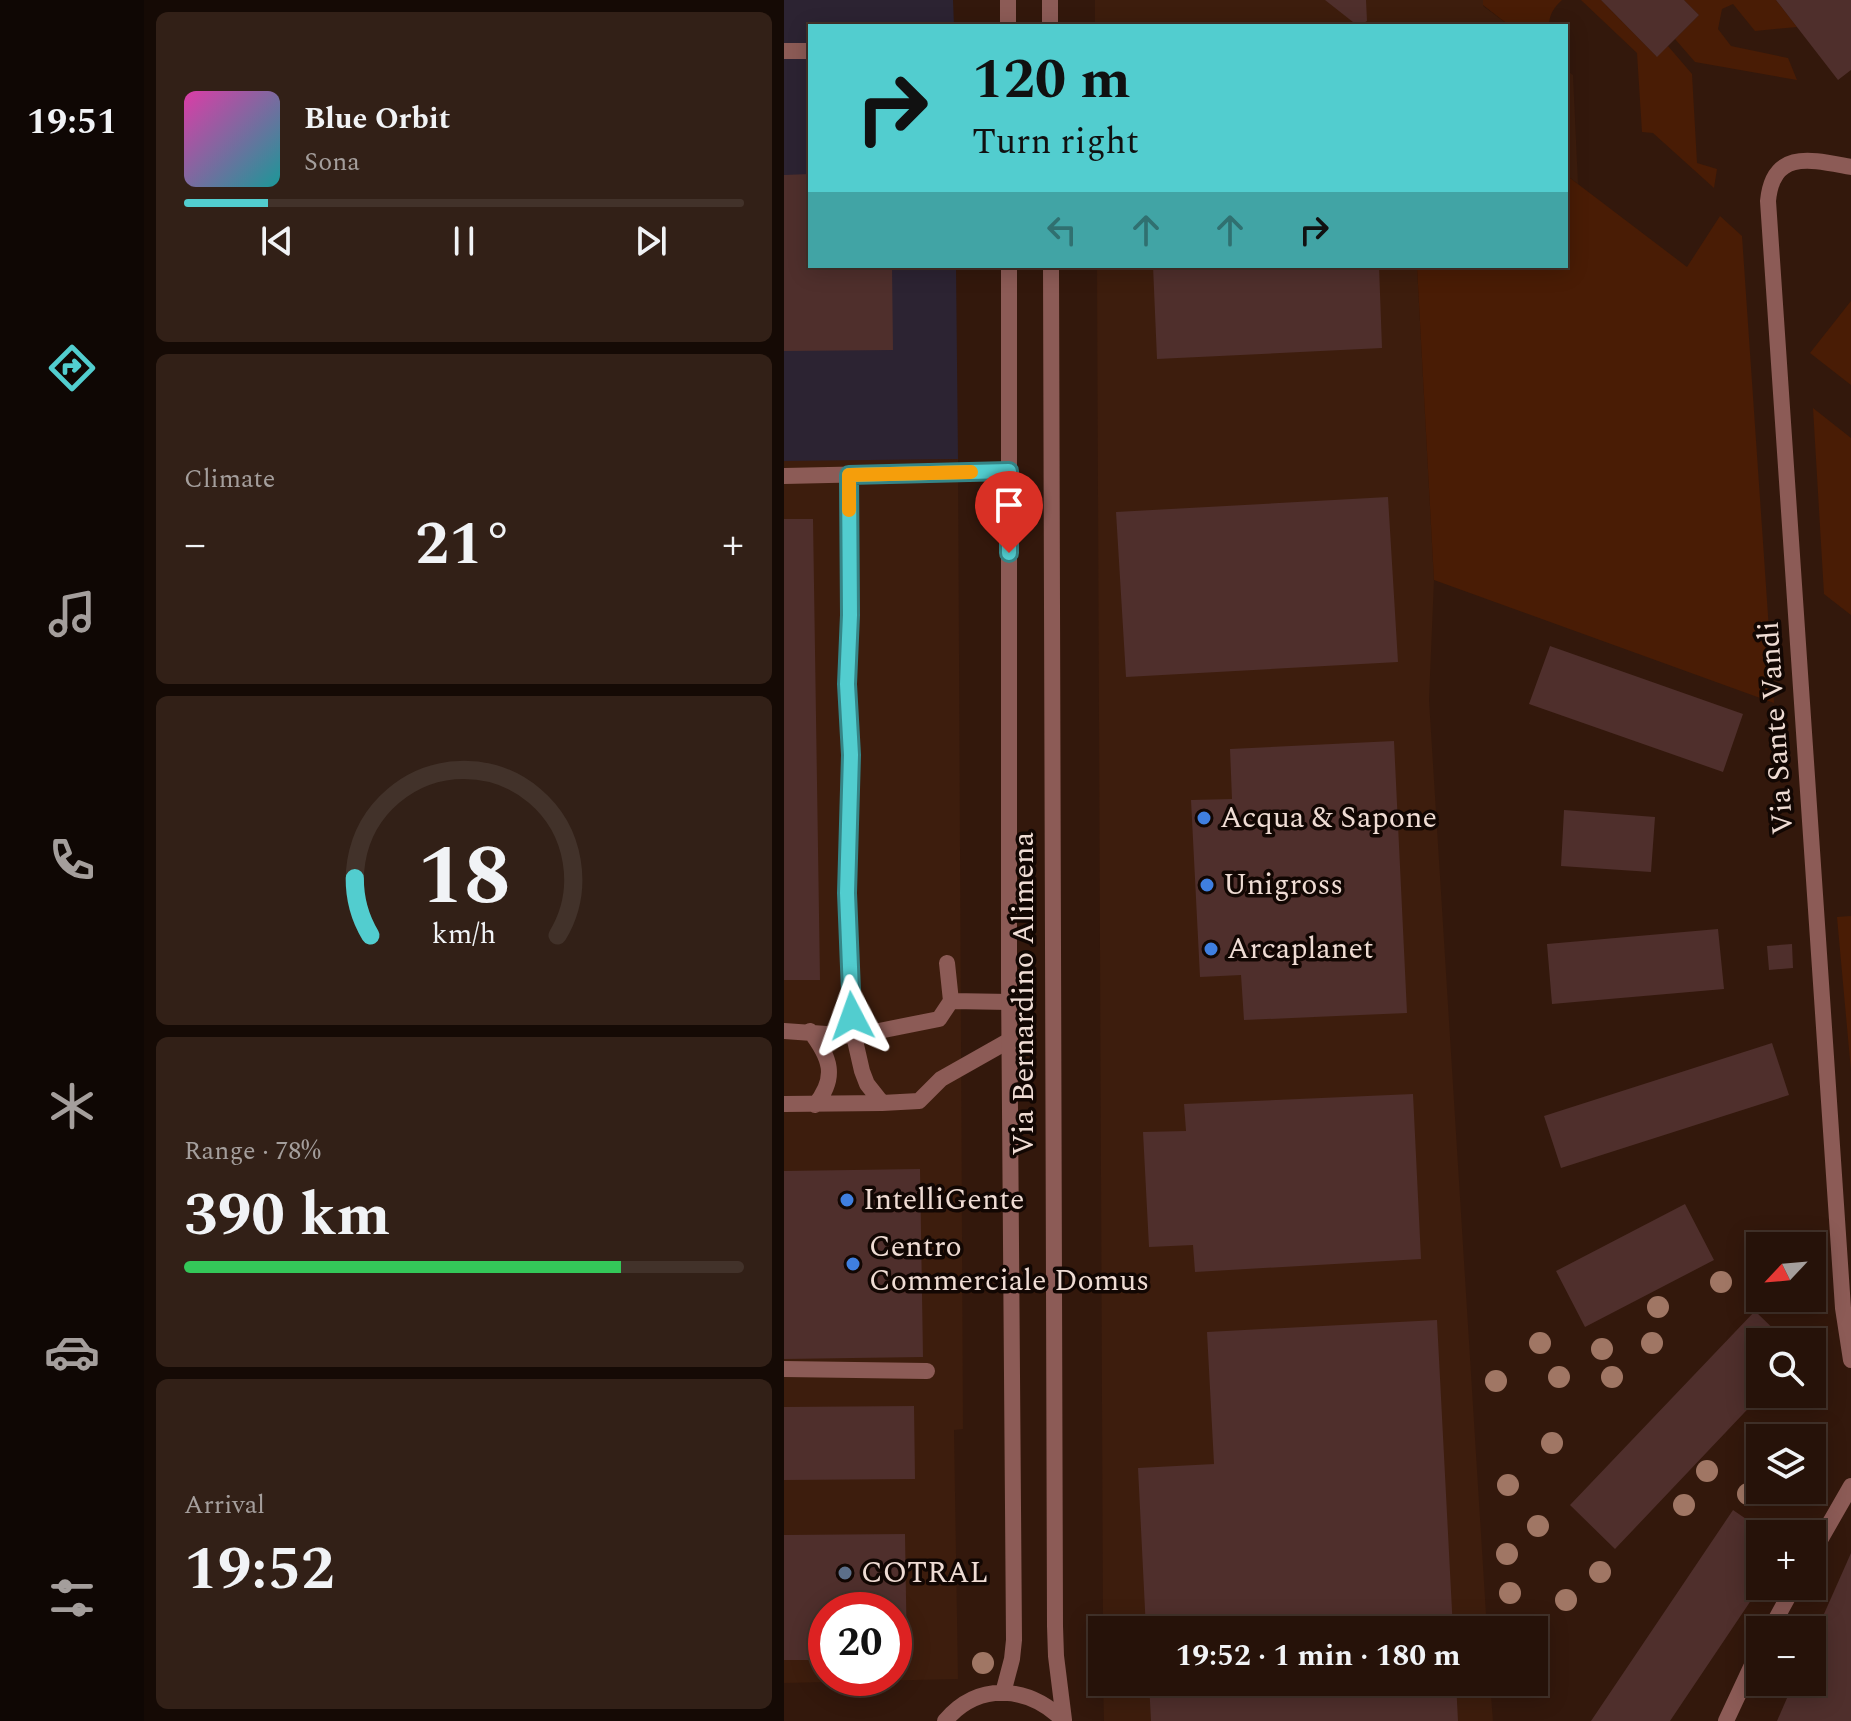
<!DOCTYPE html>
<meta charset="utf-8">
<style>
:root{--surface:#261209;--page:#322017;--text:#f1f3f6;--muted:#a49e9c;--line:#42322a;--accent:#52cdcf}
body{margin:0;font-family:Spectral,serif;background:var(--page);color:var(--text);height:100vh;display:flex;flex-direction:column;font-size:30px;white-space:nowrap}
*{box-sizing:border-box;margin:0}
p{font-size:26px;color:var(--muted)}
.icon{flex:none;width:44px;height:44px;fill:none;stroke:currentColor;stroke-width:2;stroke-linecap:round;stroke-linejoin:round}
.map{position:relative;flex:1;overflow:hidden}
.panel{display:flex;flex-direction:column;gap:12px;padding:12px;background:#150a05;width:640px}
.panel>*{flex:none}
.banner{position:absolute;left:24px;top:24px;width:760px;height:244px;border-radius:0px;box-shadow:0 4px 20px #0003,0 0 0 2px var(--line);background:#52cdcf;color:#111;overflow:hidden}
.needle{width:52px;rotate:244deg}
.fabs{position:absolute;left:962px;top:1232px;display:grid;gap:16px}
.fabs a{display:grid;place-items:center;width:80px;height:80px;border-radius:0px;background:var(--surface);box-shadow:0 4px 20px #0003,0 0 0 2px var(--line);font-size:40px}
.speed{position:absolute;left:24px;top:1592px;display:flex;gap:16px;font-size:40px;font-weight:700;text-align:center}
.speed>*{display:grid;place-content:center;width:104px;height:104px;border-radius:50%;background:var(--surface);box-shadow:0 4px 20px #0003,0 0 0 2px var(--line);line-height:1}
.speed .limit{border:12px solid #d22;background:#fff;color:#111}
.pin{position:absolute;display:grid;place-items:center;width:68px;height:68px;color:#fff;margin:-82px -34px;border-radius:50% 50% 50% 0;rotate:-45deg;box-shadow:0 0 8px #0007}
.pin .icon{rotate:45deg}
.me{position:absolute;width:88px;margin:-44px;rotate:356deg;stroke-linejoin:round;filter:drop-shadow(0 0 6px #0008)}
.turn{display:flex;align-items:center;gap:28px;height:168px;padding:0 32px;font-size:36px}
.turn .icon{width:104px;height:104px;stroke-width:2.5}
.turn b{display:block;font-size:56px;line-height:68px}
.lanes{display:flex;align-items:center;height:76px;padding:0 32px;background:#0003;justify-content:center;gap:40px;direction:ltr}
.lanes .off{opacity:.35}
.big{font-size:60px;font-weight:700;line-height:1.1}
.panel .tile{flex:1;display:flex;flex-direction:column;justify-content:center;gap:12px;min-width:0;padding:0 28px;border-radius:12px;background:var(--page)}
.panel .dial{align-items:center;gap:0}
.dial svg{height:208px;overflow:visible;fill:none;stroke:var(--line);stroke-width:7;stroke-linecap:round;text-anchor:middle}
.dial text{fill:var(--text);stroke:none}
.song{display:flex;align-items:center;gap:24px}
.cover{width:96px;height:96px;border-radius:12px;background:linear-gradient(135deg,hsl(320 70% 55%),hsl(180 70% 35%))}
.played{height:8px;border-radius:4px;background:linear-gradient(90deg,var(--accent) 15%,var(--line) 15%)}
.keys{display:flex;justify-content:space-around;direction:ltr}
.heat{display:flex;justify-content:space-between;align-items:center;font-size:44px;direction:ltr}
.charge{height:12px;border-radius:6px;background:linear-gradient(90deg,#34c759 78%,var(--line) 0)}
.trip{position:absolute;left:304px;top:1616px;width:460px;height:80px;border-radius:0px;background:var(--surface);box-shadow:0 4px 20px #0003,0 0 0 2px var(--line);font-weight:700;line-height:80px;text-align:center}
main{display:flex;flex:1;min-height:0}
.menu{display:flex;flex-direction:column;width:144px;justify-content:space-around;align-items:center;background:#0f0704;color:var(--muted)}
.menu .icon{width:56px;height:56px}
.menu .current{color:var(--accent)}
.menu b{font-size:36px;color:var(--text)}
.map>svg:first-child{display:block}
.built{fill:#3d1d0d;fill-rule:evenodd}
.industrial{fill:#2c2332}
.green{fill:#491c05}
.building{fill:#4f2f2c}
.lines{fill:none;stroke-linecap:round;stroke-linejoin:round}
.service{stroke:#8c5b56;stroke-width:16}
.minor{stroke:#8c5b56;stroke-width:16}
.tertiary{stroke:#8c5b56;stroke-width:16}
.tree{fill:#a07664}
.route-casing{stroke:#358587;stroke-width:20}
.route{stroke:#52cdcf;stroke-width:14}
.slow{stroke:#f59e0b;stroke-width:14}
.shop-dot{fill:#3f7fe0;stroke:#120703;stroke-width:3}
.service-dot{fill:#5c6f8a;stroke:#120703;stroke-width:3}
.labels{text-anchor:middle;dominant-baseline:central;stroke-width:7;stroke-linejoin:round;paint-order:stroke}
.street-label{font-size:30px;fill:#efdcd4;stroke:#120703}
.poi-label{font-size:30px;fill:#efdcd4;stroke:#120703;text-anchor:start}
</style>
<main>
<nav class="menu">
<b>19:51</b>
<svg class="icon current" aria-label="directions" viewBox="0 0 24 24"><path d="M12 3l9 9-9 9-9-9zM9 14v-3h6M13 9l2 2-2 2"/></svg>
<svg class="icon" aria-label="music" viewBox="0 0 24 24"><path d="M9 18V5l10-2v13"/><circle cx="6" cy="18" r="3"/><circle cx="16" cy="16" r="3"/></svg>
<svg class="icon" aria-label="phone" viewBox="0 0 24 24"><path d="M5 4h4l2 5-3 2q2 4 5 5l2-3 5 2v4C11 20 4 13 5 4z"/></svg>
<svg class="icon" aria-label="climate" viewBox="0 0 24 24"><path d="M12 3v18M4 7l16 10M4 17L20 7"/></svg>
<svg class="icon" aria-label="car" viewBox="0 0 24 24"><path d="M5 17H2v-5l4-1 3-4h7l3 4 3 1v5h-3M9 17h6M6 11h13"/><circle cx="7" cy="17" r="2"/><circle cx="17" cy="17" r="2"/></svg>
<svg class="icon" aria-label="filters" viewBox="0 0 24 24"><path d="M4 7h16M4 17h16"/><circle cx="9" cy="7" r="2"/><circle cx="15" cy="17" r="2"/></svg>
</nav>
<section class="panel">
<div class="tile">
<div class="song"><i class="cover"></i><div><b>Blue Orbit</b><p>Sona</p></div></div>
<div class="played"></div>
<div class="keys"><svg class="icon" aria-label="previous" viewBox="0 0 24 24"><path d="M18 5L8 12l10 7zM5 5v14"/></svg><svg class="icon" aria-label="pause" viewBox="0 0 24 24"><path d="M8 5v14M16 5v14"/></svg><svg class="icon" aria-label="next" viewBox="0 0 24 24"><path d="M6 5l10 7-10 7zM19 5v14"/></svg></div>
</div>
<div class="tile"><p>Climate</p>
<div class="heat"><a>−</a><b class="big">21°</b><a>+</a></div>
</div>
<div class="tile dial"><svg viewBox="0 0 100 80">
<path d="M14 69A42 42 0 1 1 86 69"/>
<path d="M14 69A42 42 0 0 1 8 47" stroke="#52cdcf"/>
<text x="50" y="56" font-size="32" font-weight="700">18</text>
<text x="50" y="72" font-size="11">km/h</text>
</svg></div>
<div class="tile"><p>Range · 78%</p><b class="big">390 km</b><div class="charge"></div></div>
<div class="tile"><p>Arrival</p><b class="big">19:52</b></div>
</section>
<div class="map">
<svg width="1067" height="1721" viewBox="0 0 1067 1721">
<rect width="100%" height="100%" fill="#33180c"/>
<path class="built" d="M311,0H699V6L726,26H311Z
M782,70L789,75L794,184L782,175Z
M313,266H633L650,580L645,700L703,1630H319Z
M174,459L179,1429L170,1430L174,1679L0,1683V460ZM42,1610H110V1678H42Z
M319,1682H706L709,1721H320Z"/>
<path class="industrial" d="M0,0H169L170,26H26V266H172L174,459L0,461Z"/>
<path class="green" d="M699,0H778C770,7 765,15 765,26H726L699,5Z
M797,0H817L872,56L884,46L908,74L913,163L933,169L930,188L869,133L858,132L853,53Z
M900,0H992L1013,27L971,31L949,4L938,9L934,29L947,46L1004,58L1013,80L911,62L891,39L915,15Z
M782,175L903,267L936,216L958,236L990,703L650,580L633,266H782Z
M1067,301V385L1026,353Z
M1029,408L1067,438V615L1040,594Z
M1067,916V1071L1053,917Z"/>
<path class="building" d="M541,0H582L583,21L574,26Z
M817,0H900L915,15L873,57Z
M992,0H1067V70L1054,80Z
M26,174V266H108L109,350L0,351V175Z
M369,266H595L598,348L373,359Z
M604,497L614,662L342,677L332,512Z
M0,519H29L36,980H0Z
M766,646L959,714L939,772L745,704Z
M610,741L623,1013L460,1020L457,975L416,977L407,800L448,799L446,749Z
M780,810L871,817L867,872L777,866Z
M934,929L940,989L768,1004L763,944Z
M1008,944L1009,968L985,970L983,946Z
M988,1043L1005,1095L777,1168L760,1116Z
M629,1094L637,1259L411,1272L409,1245L365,1247L359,1132L402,1131L400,1104Z
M136,1169L139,1357L0,1359V1171Z
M901,1204L930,1260L801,1327L772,1271Z
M971,1311L1003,1342H976V1394H978L831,1549L786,1505Z
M653,1320L669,1630H362L354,1468L430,1464L423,1332Z
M130,1406L131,1479L0,1480V1407Z
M949,1510L984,1534H976V1587L886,1721H807Z
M121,1534L123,1659H110V1610H42V1660H0V1535Z
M1067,1553V1721H993L1010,1682H1028V1641Z
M365,1682H672L674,1721H367Z"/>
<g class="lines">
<path class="service" d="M65,475L66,615L63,684L67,755L63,893L67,1003L70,1036L78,1071L83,1084L98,1103L135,1101L157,1079L226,1040
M0,476L225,471
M167,1001L226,1002
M0,1031L70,1036L155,1019L167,1001L163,963
M26,1031C46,1057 54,1077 31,1105
M0,1104L98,1103
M0,1369L143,1371
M1028,1554L1067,1486
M986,1630L1010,1586
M942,1721L976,1648"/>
<path class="minor" d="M0,51H26
M1067,167C1029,160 989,148 984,201L1059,1308L1067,1360"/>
<path class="tertiary" d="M224,0V26
M266,0V26
M267,266L271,1626L272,1656L280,1720
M219,1693L228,1659L230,1640L225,979V266
M161,1721C195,1681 245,1686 280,1721"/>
</g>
<g class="tree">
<circle cx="937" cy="1282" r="11"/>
<circle cx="874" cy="1307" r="11"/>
<circle cx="756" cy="1343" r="11"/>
<circle cx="868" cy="1343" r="11"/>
<circle cx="818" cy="1349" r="11"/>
<circle cx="775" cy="1377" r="11"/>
<circle cx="828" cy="1377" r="11"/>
<circle cx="712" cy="1381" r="11"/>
<circle cx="768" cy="1443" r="11"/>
<circle cx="923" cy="1471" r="11"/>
<circle cx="724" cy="1485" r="11"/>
<circle cx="964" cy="1494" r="11"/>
<circle cx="900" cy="1505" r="11"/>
<circle cx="754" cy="1526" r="11"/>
<circle cx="723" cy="1554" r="11"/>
<circle cx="816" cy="1572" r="11"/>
<circle cx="726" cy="1593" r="11"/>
<circle cx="782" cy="1600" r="11"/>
<circle cx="199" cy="1663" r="11"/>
</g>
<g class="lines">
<defs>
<path id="route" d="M68,1016L63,893L67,755L63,684L66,615L65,475L225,471V553"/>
</defs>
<use href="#route" class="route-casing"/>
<use href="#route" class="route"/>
<path class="slow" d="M65,510V475L187,472"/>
</g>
<g class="shop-dot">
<circle cx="420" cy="818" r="8"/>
<circle cx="423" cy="885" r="8"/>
<circle cx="427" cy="949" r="8"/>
<circle cx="63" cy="1200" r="8"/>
<circle cx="69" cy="1264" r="8"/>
</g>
<circle class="service-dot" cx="61" cy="1573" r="8"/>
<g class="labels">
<g class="street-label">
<text transform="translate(992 728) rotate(-94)">Via Sante Vandi</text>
<text transform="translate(240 994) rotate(-90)">Via Bernardino Alimena</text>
</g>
<g class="poi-label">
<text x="436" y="818">Acqua &amp; Sapone</text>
<text x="439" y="885">Unigross</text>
<text x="443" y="949">Arcaplanet</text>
<text x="79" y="1200">IntelliGente</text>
<text x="85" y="1247">Centro<tspan x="85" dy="34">Commerciale Domus</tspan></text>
<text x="77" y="1573">COTRAL</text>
</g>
</g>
</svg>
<div class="fabs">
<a><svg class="needle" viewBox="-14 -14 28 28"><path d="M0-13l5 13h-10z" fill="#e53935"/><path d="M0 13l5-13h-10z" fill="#a49e9c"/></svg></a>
<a><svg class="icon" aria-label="search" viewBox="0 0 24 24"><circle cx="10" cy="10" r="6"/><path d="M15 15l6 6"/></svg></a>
<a><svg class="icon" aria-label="layers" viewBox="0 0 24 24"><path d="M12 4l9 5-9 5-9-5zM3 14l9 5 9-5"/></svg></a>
<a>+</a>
<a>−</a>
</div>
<div class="speed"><div class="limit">20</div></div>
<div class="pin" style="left:225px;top:553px;background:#d93025"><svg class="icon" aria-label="arrive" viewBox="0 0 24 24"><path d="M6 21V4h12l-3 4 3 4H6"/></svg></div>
<svg class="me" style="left:68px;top:1016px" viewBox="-20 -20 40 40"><path d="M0-17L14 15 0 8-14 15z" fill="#52cdcf" stroke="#fff" stroke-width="4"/></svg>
<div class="trip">19:52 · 1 min · 180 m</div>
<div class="banner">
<div class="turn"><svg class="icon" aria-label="right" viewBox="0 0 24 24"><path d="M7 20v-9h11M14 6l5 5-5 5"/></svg><div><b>120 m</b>Turn right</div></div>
<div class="lanes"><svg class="icon off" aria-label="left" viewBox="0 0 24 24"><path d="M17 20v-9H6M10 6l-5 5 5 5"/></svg><svg class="icon off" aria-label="ahead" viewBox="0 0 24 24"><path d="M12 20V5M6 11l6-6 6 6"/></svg><svg class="icon off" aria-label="ahead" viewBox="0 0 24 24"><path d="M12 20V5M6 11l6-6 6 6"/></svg><svg class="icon" aria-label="right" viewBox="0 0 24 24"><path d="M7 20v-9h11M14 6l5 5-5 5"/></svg></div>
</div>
</div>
</main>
